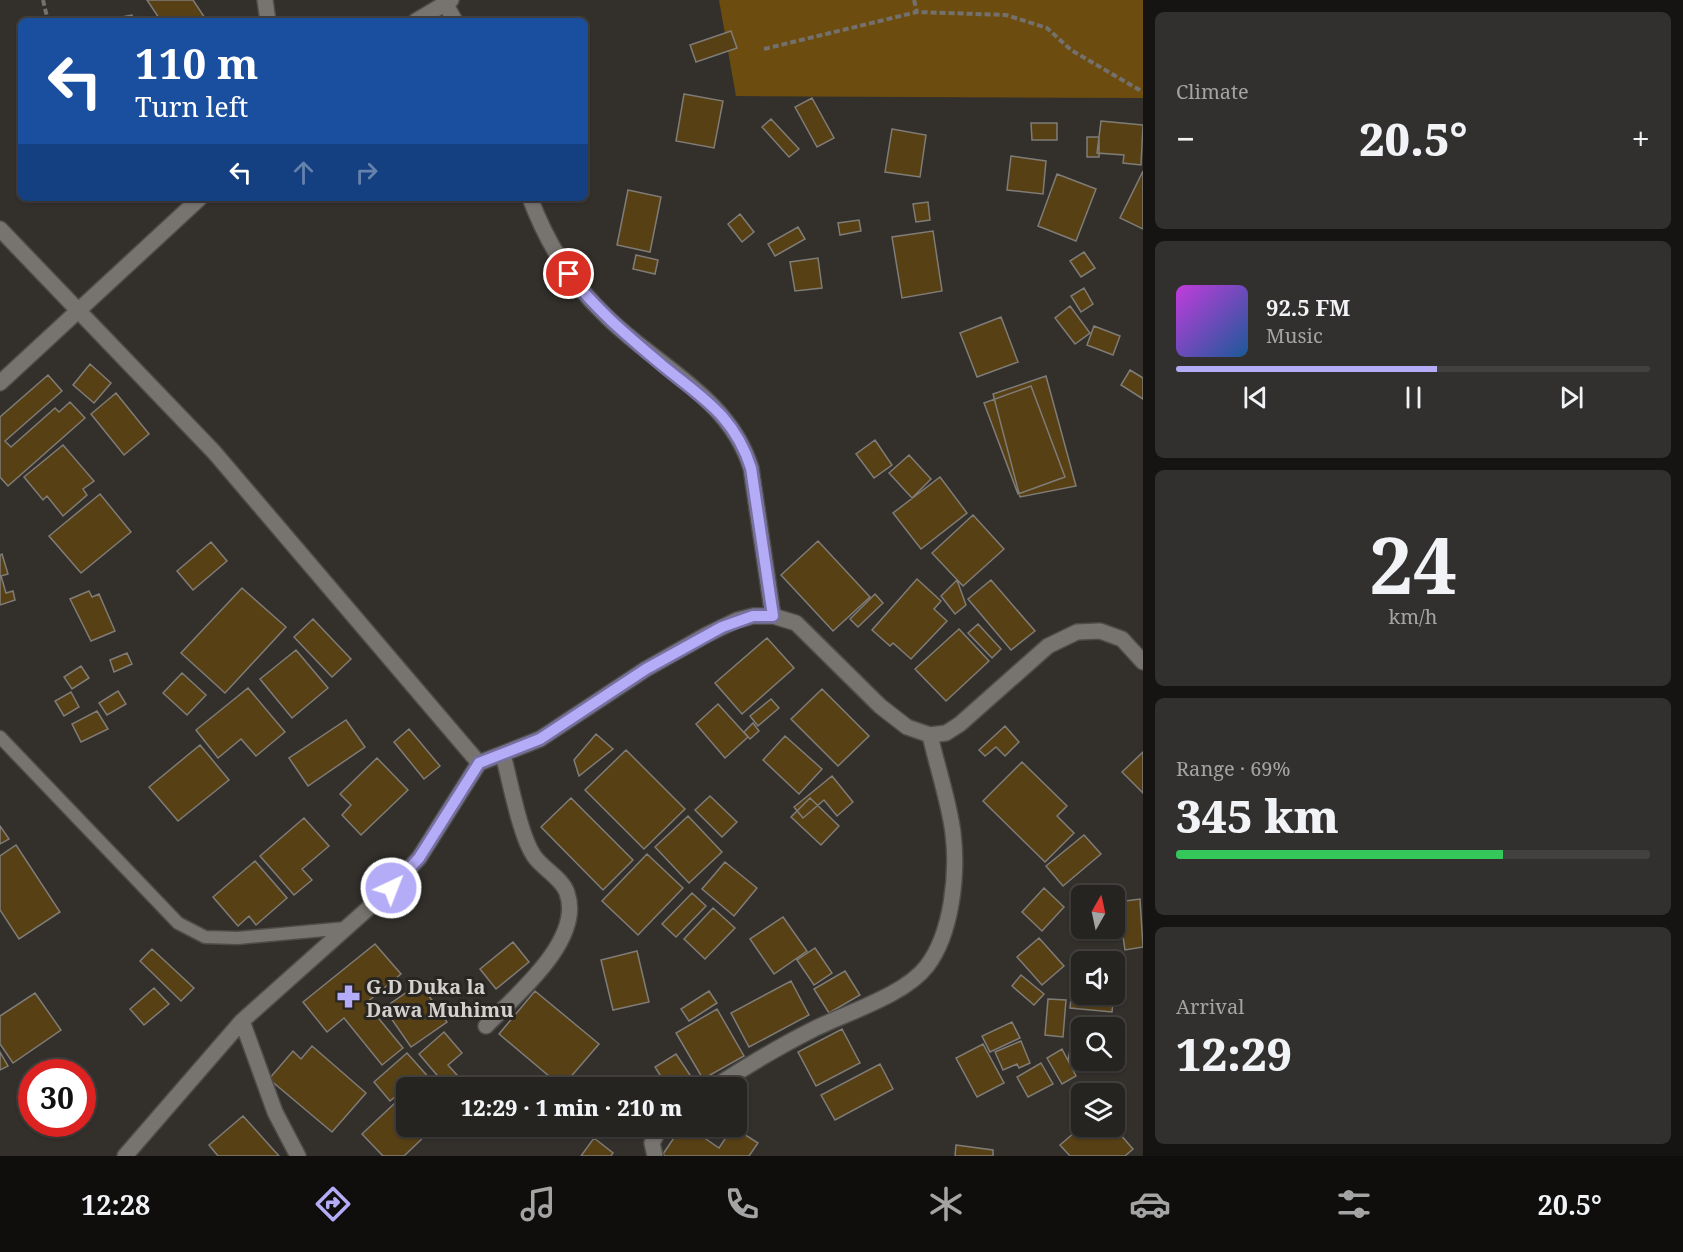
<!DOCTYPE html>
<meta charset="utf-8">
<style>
:root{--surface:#262421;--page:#32302e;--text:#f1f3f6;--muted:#a4a4a5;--line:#42413f;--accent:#b5acf8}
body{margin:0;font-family:"Noto Serif",serif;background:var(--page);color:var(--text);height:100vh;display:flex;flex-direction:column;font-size:22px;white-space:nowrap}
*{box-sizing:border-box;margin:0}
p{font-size:20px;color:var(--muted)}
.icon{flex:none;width:33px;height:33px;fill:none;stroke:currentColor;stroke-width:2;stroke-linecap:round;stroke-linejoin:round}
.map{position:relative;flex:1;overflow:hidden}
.details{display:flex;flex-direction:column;gap:12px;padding:12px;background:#151412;width:540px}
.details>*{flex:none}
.top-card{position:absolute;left:18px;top:18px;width:570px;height:183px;border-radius:9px;box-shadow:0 2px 4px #0004,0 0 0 2px var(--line);background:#1a4fa0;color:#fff;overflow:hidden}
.needle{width:39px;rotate:9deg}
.buttons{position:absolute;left:1071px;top:885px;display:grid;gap:12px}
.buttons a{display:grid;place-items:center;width:54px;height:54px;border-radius:9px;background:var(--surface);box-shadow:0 2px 4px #0004,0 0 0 2px var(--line);font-size:30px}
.speed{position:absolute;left:18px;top:1059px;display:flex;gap:12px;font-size:30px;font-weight:700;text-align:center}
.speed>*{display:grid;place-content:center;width:78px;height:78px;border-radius:50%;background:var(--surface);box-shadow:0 2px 4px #0004,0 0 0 2px var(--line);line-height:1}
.speed .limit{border:9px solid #d22;background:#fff;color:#111}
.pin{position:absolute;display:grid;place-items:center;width:51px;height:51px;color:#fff;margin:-26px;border:3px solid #fff;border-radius:50%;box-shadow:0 2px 6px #0007}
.me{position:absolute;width:66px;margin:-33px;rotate:43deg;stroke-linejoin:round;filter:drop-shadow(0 0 4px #0008)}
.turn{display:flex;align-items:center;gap:21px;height:126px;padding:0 18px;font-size:27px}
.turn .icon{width:78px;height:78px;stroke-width:2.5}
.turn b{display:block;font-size:42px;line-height:51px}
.lanes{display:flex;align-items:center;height:57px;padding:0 18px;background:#0003;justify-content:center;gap:30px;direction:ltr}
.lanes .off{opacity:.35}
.big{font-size:45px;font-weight:800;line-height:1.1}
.details .widget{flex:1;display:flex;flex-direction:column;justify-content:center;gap:9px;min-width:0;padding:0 21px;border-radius:9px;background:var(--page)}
.details .dial{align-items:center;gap:0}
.dial b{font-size:78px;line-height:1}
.song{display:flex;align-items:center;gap:18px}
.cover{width:72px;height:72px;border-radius:9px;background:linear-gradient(135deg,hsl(290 70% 55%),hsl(210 70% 35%))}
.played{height:6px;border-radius:3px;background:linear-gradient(90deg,var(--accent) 55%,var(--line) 55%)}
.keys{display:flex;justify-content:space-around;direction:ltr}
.heat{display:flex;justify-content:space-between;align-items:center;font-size:33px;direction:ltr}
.charge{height:9px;border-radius:4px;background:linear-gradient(90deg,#34c759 69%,var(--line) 0)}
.trip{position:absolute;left:396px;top:1077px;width:351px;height:60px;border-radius:9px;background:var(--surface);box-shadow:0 2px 4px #0004,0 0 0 2px var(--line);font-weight:800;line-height:60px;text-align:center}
.tabs{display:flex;height:96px;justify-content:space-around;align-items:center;background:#0f0e0d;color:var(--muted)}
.tabs .icon{width:42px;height:42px}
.tabs .active{color:var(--accent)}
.tabs b{font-size:27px;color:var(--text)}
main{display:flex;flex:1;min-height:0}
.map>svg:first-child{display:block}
.green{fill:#6d4d0f}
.building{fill:#584015;stroke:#7f7c78;stroke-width:1.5}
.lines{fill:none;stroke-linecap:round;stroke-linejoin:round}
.service-casing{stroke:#4e4c49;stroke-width:15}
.minor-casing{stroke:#4e4c49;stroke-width:18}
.path{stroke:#73706d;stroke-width:4;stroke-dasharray:6 3;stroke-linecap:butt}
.service{stroke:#777470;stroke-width:12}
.minor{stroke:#777470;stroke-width:15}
.route-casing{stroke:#7670a1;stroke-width:15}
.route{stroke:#b5acf8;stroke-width:10}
.labels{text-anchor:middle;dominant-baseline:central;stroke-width:6;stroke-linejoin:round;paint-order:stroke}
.poi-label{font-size:20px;font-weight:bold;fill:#d3d1cf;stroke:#292622;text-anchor:start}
</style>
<main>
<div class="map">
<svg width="1143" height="1156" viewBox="0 0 1143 1156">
<rect width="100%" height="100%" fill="#33302c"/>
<path class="green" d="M719,0H1143V98L736,96Z"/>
<path class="building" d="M147,0H193L205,18L201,21H161Z
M132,15L134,21H100Z
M731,31L737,48L696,62L690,45Z
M684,94L723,101L714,148L676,141Z
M812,98L834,138L817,147L795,107Z
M771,119L799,149L789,157L762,127Z
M1101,121L1143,125L1141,165L1123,163L1124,155L1097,153Z
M1031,123H1057V140H1032Z
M892,129L926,135L920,177L885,172Z
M1087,137H1099V157H1087Z
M1011,156L1046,161L1043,194L1007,190Z
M1143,171V229L1120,218Z
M1057,174L1096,189L1076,241L1038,226Z
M628,190L661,197L650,252L617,245Z
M928,202L930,220L916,222L913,204Z
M740,214L754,232L742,242L728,224Z
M859,220L861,231L840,235L838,223Z
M798,227L805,239L775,256L768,244Z
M933,231L942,291L902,298L892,237Z
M1084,252L1095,268L1081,277L1070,261Z
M636,255L658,260L655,274L633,269Z
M818,258L822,288L795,291L790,262Z
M1084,288L1093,304L1081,312L1071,296Z
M1070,306L1090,333L1075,344L1055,318Z
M1001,317L1018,362L977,377L960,333Z
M1094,326L1120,336L1113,355L1087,345Z
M90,364L111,383L94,403L73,385Z
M1130,370L1143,378V399L1121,385Z
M48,375L62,391L5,441L11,447L55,408L59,412L70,402L85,418L8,486L0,477V417Z
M1046,376L1076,486L1020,497L993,394Z
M1031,386L1065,477L1018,494L984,403Z
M116,393L149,434L124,455L91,414Z
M875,440L892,465L874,478L856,454Z
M63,445L94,481L83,489L87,495L63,516L47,496L43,500L24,477Z
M909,455L931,479L912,498L889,473Z
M940,477L967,513L921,549L893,513Z
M100,494L131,532L81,573L49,536Z
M973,515L1004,549L963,586L932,553Z
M818,541L870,597L833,631L781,575Z
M211,542L227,561L193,590L177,571Z
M2,554L8,574L1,576L6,593L13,591L15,600L0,605V555Z
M917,579L941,601L934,609L947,621L911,659L893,643L890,646L872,630Z
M957,580L966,605L955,614L941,596Z
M991,580L1035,631L1011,650L968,599Z
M242,588L286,627L225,693L181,653Z
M89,591L92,597L99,594L115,631L91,641L70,599Z
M875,594L883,603L858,627L850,619Z
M313,619L351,659L332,677L294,637Z
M978,624L1001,649L992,658L968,633Z
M959,629L989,661L946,701L915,669Z
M767,638L794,668L742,714L715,683Z
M296,650L328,688L292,718L260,679Z
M127,653L132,664L114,672L110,660Z
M81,666L89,678L72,689L64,677Z
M182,673L206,695L187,715L163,693Z
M248,688L285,732L256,756L241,739L218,758L196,730Z
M822,689L869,736L838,766L791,719Z
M118,691L126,704L107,715L99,703Z
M71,692L79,707L64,716L55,701Z
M771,699L779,708L758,726L750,716Z
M718,704L748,737L725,758L696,724Z
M97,711L108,729L81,742L72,724Z
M346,720L365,747L308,786L289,758Z
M753,723L759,731L750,739L744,732Z
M1005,726L1019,742L1005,756L996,747L985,756L979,750Z
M409,729L440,766L424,779L394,742Z
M596,734L613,749L579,776L574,760Z
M785,736L822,769L799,794L763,760Z
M200,745L229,780L178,821L149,787Z
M626,750L685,809L644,849L585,790Z
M1143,752V793L1122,772Z
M377,758L408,790L361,835L342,815L351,805L340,794Z
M1022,762L1067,806L1057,816L1074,833L1045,862L983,801Z
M832,776L853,802L837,816L824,800L803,818L794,807Z
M710,796L737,822L722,837L695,810Z
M571,798L633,860L603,890L541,827Z
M810,798L839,826L821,845L791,817Z
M688,816L722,852L689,883L655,847Z
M304,818L329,846L302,869L312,880L294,895L260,856Z
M0,826L9,839L0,844Z
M1084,835L1101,854L1063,886L1046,866Z
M16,845L60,912L19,939L0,910V856Z
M647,854L683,888L638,935L602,901Z
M255,861L287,898L256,925L249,916L238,926L213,897Z
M725,862L757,888L734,916L702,889Z
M1044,888L1064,907L1042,931L1022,912Z
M692,893L706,906L676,937L662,924Z
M1140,899L1143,947L1125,950L1118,902Z
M713,908L735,928L705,959L684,939Z
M783,917L807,951L774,974L750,939Z
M1039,938L1064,966L1042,985L1017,957Z
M513,942L529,962L496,989L480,969Z
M375,944L401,974L366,1003L403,1048L382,1065L344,1018L327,1032L303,1002Z
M815,948L832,973L814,985L797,960Z
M152,949L194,988L181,1001L140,961Z
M637,951L649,1002L613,1010L601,960Z
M845,971L860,995L829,1013L814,989Z
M1021,975L1044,994L1034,1005L1012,986Z
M1073,976H1082V994H1114L1112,1012L1070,1008Z
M791,981L809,1015L749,1047L731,1013Z
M420,983L447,1022L411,1047L384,1008Z
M154,988L169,1004L144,1025L130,1009Z
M535,991L599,1044L562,1087L499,1034Z
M709,991L717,1003L689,1021L681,1009Z
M35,993L61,1030L13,1063L0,1044V1016Z
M1048,999L1066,1000L1063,1037L1045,1035Z
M717,1009L744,1056L703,1079L676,1033Z
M1012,1022L1020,1038L990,1052L982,1036Z
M842,1029L860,1063L816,1086L798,1052Z
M444,1032L462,1053L448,1065L466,1085L463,1088H448L419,1054Z
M1021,1041L1030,1063L1019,1068L1017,1064L1003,1070L995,1052Z
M983,1044L1004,1083L977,1097L956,1058Z
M1071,1045L1082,1047V1060H1101L1100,1065L1068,1060Z
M312,1046L366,1093L332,1132L269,1079L293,1051L301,1059Z
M1062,1049L1076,1076L1062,1084L1047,1058Z
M0,1052L8,1066L0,1070Z
M407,1053L431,1080L422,1088L407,1087L390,1101L374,1082Z
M676,1054L698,1087V1088H668L655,1067Z
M1041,1063L1053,1084L1028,1097L1017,1077Z
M880,1064L893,1089L835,1120L821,1095Z
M651,1076L659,1088H638L636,1086Z
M396,1102L406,1113V1126H419L427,1134L404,1156H383L362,1134Z
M243,1116L279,1156H218L209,1145Z
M423,1126H438L429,1134Z
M682,1126H687L719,1148L733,1127L758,1143L749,1156H665L663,1154Z
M1082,1126H1113L1133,1149L1125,1156H1070L1060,1145Z
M594,1138L613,1153L611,1156H581Z
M956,1145L993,1150V1156H955Z"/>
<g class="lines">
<defs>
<path id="service" d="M0,737L178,923L205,937L238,938L346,928"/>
<path id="minor" d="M265,0L268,21
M445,3L455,21
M416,21L451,0
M530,198C547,243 572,284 607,317C657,366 729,397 751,468L773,616
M0,229L214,452L479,763
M0,383L200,198
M242,1021L275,1112L298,1156
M486,1026C515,996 584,940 567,893C563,879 542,868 534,856C520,836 510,780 503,755
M713,1088C745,1067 778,1047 812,1030C845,1013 904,996 927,966C952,933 958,874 953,833C949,801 937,767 930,735
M125,1156L242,1021L391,888L419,858L479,763L540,739L646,669L706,635L737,620L753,616H773L796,623L880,706L907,727L930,735L946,733L960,724L1048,646L1077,632L1100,631L1122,639L1143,662
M655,1156L652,1143L661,1126"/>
</defs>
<use href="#service" class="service-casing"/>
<use href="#minor" class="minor-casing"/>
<path class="path" d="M43,0L48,21
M914,0L917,12
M764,49L917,12L1006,15L1047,28L1071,50L1143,92"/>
<use href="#service" class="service"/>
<use href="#minor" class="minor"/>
</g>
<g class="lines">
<defs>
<path id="route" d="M391,888L419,858L479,763L540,739L646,669L722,627L753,616H773L751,468C734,415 702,398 662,365C629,337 595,309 569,274"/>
</defs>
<use href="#route" class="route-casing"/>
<use href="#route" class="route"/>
</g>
<defs>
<symbol id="pharmacy-bare" viewBox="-9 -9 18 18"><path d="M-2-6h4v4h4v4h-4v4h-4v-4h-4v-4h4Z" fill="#b5acf8" stroke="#292622" stroke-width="2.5" paint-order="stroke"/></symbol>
</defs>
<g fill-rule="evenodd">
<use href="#pharmacy-bare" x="332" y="980" width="33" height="33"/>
</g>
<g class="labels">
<g class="poi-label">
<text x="366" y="986">G.D Duka la<tspan x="366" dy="23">Dawa Muhimu</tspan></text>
</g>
</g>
</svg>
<div class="buttons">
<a><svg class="needle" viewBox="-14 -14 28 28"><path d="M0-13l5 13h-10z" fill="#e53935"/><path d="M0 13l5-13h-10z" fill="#a4a4a5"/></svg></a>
<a><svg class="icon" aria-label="sound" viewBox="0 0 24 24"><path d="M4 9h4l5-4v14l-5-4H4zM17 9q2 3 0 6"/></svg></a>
<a><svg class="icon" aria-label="search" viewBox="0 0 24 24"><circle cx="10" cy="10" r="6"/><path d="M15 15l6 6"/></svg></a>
<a><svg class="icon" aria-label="layers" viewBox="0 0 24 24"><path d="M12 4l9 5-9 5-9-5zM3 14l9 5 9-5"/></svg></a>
</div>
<div class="speed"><div class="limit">30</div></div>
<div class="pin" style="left:569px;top:274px;background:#d93025"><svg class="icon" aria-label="arrive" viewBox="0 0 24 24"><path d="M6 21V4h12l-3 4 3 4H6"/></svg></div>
<svg class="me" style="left:391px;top:888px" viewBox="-20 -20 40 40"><circle r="17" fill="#b5acf8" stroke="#fff" stroke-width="3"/><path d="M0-11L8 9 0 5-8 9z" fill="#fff"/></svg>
<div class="trip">12:29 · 1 min · 210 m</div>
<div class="top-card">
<div class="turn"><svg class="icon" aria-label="left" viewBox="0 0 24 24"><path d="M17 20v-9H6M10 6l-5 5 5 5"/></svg><div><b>110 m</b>Turn left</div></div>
<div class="lanes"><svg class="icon" aria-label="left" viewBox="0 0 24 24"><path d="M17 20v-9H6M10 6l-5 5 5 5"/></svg><svg class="icon off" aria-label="ahead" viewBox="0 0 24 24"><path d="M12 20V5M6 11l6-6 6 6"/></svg><svg class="icon off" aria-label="right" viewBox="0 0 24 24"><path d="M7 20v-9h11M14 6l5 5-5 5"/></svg></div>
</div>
</div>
<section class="details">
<div class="widget"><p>Climate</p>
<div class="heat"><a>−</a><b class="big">20.5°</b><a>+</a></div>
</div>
<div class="widget">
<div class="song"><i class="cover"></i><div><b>92.5 FM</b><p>Music</p></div></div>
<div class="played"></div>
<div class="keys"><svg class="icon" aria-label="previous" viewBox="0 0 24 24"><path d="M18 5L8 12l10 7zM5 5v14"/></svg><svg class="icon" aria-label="pause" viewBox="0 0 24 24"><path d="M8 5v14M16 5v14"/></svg><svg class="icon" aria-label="next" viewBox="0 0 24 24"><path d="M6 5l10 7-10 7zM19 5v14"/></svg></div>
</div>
<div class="widget dial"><b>24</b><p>km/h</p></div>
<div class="widget"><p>Range · 69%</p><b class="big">345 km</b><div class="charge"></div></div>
<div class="widget"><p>Arrival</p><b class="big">12:29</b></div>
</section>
</main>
<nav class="tabs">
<b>12:28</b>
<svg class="icon active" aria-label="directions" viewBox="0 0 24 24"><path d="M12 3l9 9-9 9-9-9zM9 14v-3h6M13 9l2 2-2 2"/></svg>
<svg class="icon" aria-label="music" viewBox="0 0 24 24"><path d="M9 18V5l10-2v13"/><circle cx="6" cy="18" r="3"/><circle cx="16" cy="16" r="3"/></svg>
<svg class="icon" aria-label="phone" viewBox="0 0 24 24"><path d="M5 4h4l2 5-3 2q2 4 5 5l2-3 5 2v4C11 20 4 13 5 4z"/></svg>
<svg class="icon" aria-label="climate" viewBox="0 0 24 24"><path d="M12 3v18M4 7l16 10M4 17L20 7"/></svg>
<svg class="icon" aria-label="car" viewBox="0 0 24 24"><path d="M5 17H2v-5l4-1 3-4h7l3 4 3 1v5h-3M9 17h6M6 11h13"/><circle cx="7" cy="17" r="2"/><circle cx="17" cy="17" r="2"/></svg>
<svg class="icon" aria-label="filters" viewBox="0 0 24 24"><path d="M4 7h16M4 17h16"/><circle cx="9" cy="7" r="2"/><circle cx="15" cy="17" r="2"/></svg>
<b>20.5°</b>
</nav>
